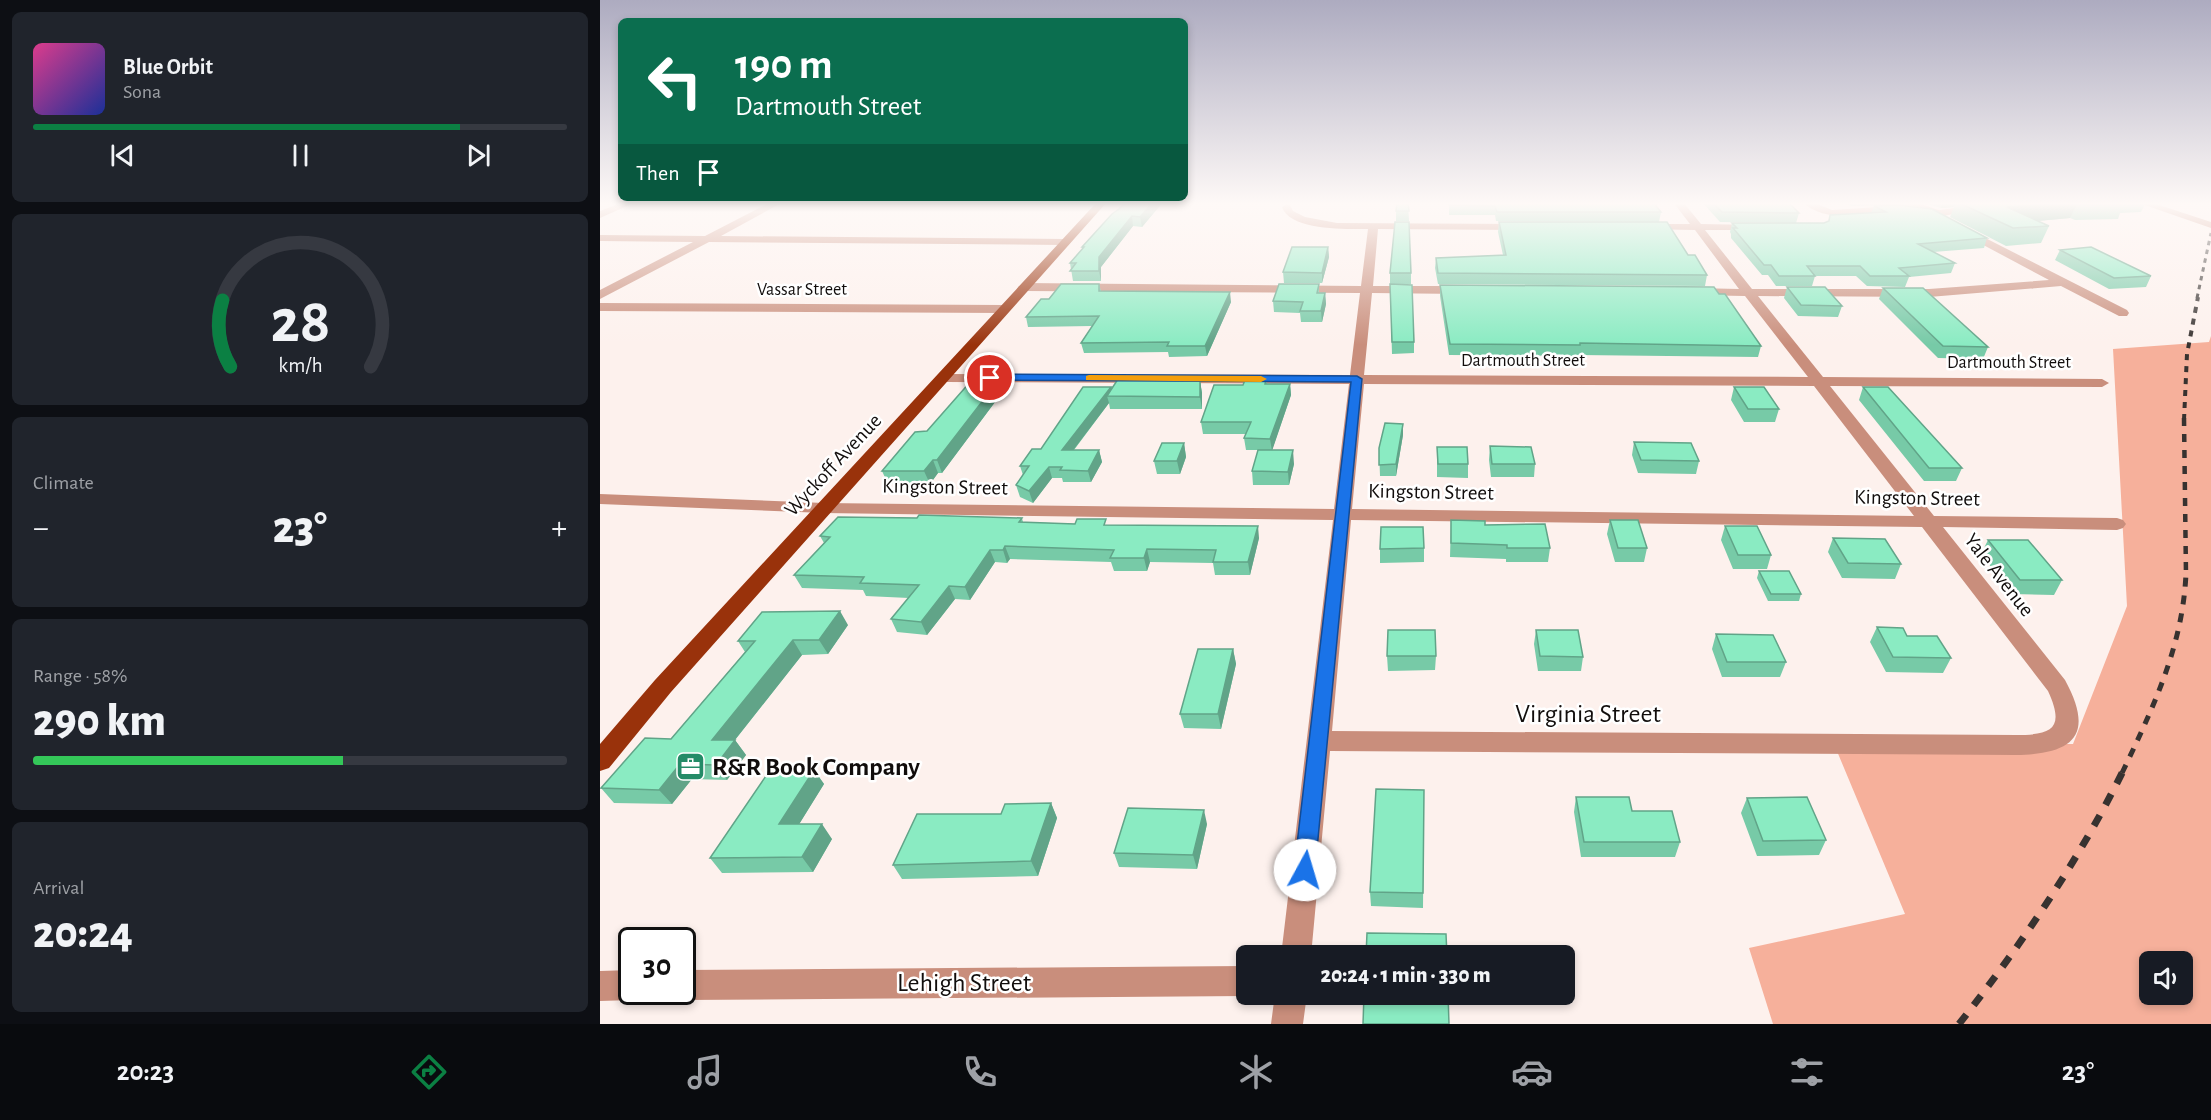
<!DOCTYPE html>
<meta charset="utf-8">
<style>
:root{--surface:#171b24;--page:#20242c;--text:#f1f3f6;--muted:#9ea1a6;--line:#363941;--accent:#0b8043}
body{margin:0;font-family:"Alegreya Sans",sans-serif;background:var(--page);color:var(--text);height:100vh;display:flex;flex-direction:column;font-size:22px;white-space:nowrap}
*{box-sizing:border-box;margin:0}
p{font-size:20px;color:var(--muted)}
.icon{flex:none;width:33px;height:33px;fill:none;stroke:currentColor;stroke-width:2;stroke-linecap:round;stroke-linejoin:round}
.map{position:relative;flex:1;overflow:hidden}
.side{display:flex;flex-direction:column;gap:12px;padding:12px;background:#0d0f14;width:600px}
.side>*{flex:none}
.hud{position:absolute;left:18px;top:18px;width:570px;height:183px;border-radius:9px;box-shadow:0 3px 9px #0003;background:#0b6e4f;color:#fff;overflow:hidden}
.controls{position:absolute;left:1539px;top:951px;display:grid;gap:12px}
.controls a{display:grid;place-items:center;width:54px;height:54px;border-radius:9px;background:var(--surface);box-shadow:0 3px 9px #0003;font-size:30px}
.speed{position:absolute;left:18px;top:927px;display:flex;gap:12px;font-size:30px;font-weight:700;text-align:center}
.speed>*{display:grid;place-content:center;width:78px;height:78px;border-radius:50%;background:var(--surface);box-shadow:0 3px 9px #0003;line-height:1}
.speed .limit{border:3px solid #111;border-radius:9px;background:#fff;color:#111}
.pin{position:absolute;display:grid;place-items:center;width:51px;height:51px;color:#fff;margin:-26px;border:3px solid #fff;border-radius:50%;box-shadow:0 2px 6px #0007}
.me{position:absolute;width:66px;margin:-33px;rotate:6deg;stroke-linejoin:round;filter:drop-shadow(0 0 4px #0008)}
.turn{display:flex;align-items:center;gap:21px;height:126px;padding:0 18px;font-size:27px}
.turn .icon{width:78px;height:78px;stroke-width:2.5}
.turn b{display:block;font-size:42px;line-height:51px}
.then{display:flex;align-items:center;height:57px;padding:0 18px;background:#0003;gap:12px;font-size:22px}
.big{font-size:45px;font-weight:800;line-height:1.1}
.side .card{flex:1;display:flex;flex-direction:column;justify-content:center;gap:9px;min-width:0;padding:0 21px;border-radius:9px;background:var(--page)}
.side .dial{align-items:center;gap:0}
.dial svg{height:156px;overflow:visible;fill:none;stroke:var(--line);stroke-width:7;stroke-linecap:round;text-anchor:middle}
.dial text{fill:var(--text);stroke:none}
.song{display:flex;align-items:center;gap:18px}
.cover{width:72px;height:72px;border-radius:9px;background:linear-gradient(135deg,hsl(330 70% 55%),hsl(230 70% 35%))}
.played{height:6px;border-radius:3px;background:linear-gradient(90deg,var(--accent) 80%,var(--line) 80%)}
.keys{display:flex;justify-content:space-around;direction:ltr}
.heat{display:flex;justify-content:space-between;align-items:center;font-size:33px;direction:ltr}
.charge{height:9px;border-radius:4px;background:linear-gradient(90deg,#34c759 58%,var(--line) 0)}
.trip{position:absolute;left:636px;top:945px;width:339px;height:60px;border-radius:9px;background:var(--surface);box-shadow:0 3px 9px #0003;font-weight:800;line-height:60px;text-align:center}
.dock{display:flex;height:96px;justify-content:space-around;align-items:center;background:#090b0e;color:var(--muted)}
.dock .icon{width:42px;height:42px}
.dock .selected{color:var(--accent)}
.dock b{font-size:27px;color:var(--text)}
main{display:flex;flex:1;min-height:0}
.map>svg:first-child{display:block}
.forest{fill:#f6b09b;fill-rule:evenodd}
.lines{fill:none;stroke-linecap:round;stroke-linejoin:round}
.lane{stroke:#c98e7c;stroke-width:5}
.street{fill:#c98e7c;fill-rule:evenodd}
.primary{fill:#99320b;fill-rule:evenodd}
.rail-far4{stroke:#373230;stroke-width:3;stroke-dasharray:4.5 4.5;stroke-linecap:butt}
.rail-far3{stroke:#373230;stroke-width:4;stroke-dasharray:6 6;stroke-linecap:butt}
.rail-far2{stroke:#373230;stroke-width:4.5;stroke-dasharray:8 8;stroke-linecap:butt}
.rail-far1{stroke:#373230;stroke-width:5;stroke-dasharray:9 9;stroke-linecap:butt}
.rail{stroke:#373230;stroke-width:7;stroke-dasharray:12 12;stroke-linecap:butt}
.wall{fill:#77caa7}
.shaded-wall{fill:#61a488}
.building{fill:#8aebc2;stroke:#61a488;stroke-width:1.5}
.route{fill:#1a73e8;stroke:#114b97;stroke-width:1.5}
.slow{fill:#f59e0b}
.labels{text-anchor:middle;dominant-baseline:central;stroke-width:5;stroke-linejoin:round;paint-order:stroke}
.far-street-label{font-size:18px;fill:#110d0c;stroke:#fff}
.street-label{font-size:21px;fill:#110d0c;stroke:#fff}
.near-street-label{font-size:26px;fill:#110d0c;stroke:#fff}
.near-poi-label{font-size:26px;font-weight:bold;fill:#110d0c;stroke:#fff;text-anchor:start}
</style>
<main>
<section class="side">
<div class="card">
<div class="song"><i class="cover"></i><div><b>Blue Orbit</b><p>Sona</p></div></div>
<div class="played"></div>
<div class="keys"><svg class="icon" aria-label="previous" viewBox="0 0 24 24"><path d="M18 5L8 12l10 7zM5 5v14"/></svg><svg class="icon" aria-label="pause" viewBox="0 0 24 24"><path d="M8 5v14M16 5v14"/></svg><svg class="icon" aria-label="next" viewBox="0 0 24 24"><path d="M6 5l10 7-10 7zM19 5v14"/></svg></div>
</div>
<div class="card dial"><svg viewBox="0 0 100 80">
<path d="M14 69A42 42 0 1 1 86 69"/>
<path d="M14 69A42 42 0 0 1 10 35" stroke="#0b8043"/>
<text x="50" y="56" font-size="32" font-weight="700">28</text>
<text x="50" y="72" font-size="11">km/h</text>
</svg></div>
<div class="card"><p>Climate</p>
<div class="heat"><a>−</a><b class="big">23°</b><a>+</a></div>
</div>
<div class="card"><p>Range · 58%</p><b class="big">290 km</b><div class="charge"></div></div>
<div class="card"><p>Arrival</p><b class="big">20:24</b></div>
</section>
<div class="map">
<svg width="1611" height="1024" viewBox="0 0 1611 1024">
<rect width="100%" height="100%" fill="#fdf1ed"/>
<path class="forest" d="M1611,336V1024H1173L1149,948L1305,914L1234,744H1473L1527,606L1513,349L1609,342ZM1550,962H1582V994H1550Z"/>
<g class="lines">
<path class="lane" d="M1308,202L1340,213"/>
<path class="street" d="M23,202H36L0,218V211Z
M171,202H183L121,236L465,239L470,242L465,245L109,242L0,299V290L93,242L0,241V235L105,236Z
M1073,202H1083L1101,224L1157,225V229L1153,230H1105L1152,289H1329L1449,280L1329,216L1340,210L1375,205L1378,206V210L1342,216L1527,310L1529,313L1527,316H1519L1461,286L1329,297L1158,296L1223,377L1502,379L1509,383L1502,387L1230,386L1334,516L1517,518L1523,520L1526,524L1523,528L1517,530L1343,527L1465,680C1495,735 1474,754 1416,755L730,751L711,956H681L733,520L224,513L0,504V494L224,503L734,509L749,384L344,382L337,378L344,374L750,375L760,293L424,291L418,287L424,283L761,286L768,229C747,229 690,231 682,207L687,204L690,205L693,211L705,217L737,223L922,224L927,227L922,230L778,229L773,286H863L869,290L863,294L772,293L764,375L1208,377L1145,296L1091,295V289L1095,288L1139,289L1095,230L1042,229V225L1046,224H1090ZM764,384L1214,386L1314,516L752,509ZM751,520L1322,527L1448,691C1465,728 1453,735 1416,735L732,731Z
M1202,202H1213L1232,210L1295,206L1300,209L1295,212C1265,214 1226,224 1202,202Z
M1536,202H1550L1611,222V228Z
M0,303L404,305L410,309L404,313L0,311Z
M646,966V994H651L646,996L82,1000L71,996L69,992H82V970Z
M32,970V992H45L43,996L32,1000L0,1001V971Z
M675,994H707L703,1024H671Z"/>
<path class="primary" d="M497,202H507L71,692L9,768L0,771V744L55,680Z"/>
<path class="rail-far4" d="M1597,298L1611,233"/>
<path class="rail-far3" d="M1584,420L1587,354L1598,297"/>
<path class="rail-far2" d="M1584,418L1586,575"/>
<path class="rail-far1" d="M1522,773C1553,708 1583,646 1586,573"/>
<path class="rail" d="M1359,1024C1421,945 1478,862 1523,771"/>
</g>
<path class="wall" d="M526,202H563L542,227L533,226L501,267V281H473L470,263L482,249V247Z
M849,202H1053L1061,212L1059,222L896,221L895,215H849Z
M1102,202H1188L1199,213L1196,223L1120,222Z
M1243,202H1305L1304,205L1251,206Z
M1321,202H1546L1541,212L1520,213L1518,219L1475,220L1470,218L1437,221L1449,226L1441,243L1406,246L1350,217L1354,207L1341,208Z
M808,203L809,221H796V211Z
M1274,206L1387,238L1384,248L1333,252L1355,263L1351,273L1309,277L1305,287L1267,286L1256,276H1215L1212,286H1176L1168,275H1162L1131,238V234L1130,232L1132,223H1224L1228,222L1230,215L1271,213Z
M899,222L1088,255L1107,275L1105,286L838,284L835,268L836,258L903,255L898,232Z
M728,247L729,257L722,283H684L683,272Z
M1460,250L1551,276L1546,287L1509,289L1455,260Z
M790,273H811V284H790Z
M499,284L501,291L631,302L607,356L569,357L568,352L484,353L481,343L492,326L428,327L426,317L449,299Z
M719,284V293H725L726,304L722,322H701L700,313L674,312L673,301Z
M790,284L814,342V353L792,354Z
M840,285L1119,294L1161,346L1158,357L979,355V356L849,355L840,296Z
M1187,287L1242,306L1238,317L1198,316L1184,298Z
M1283,288L1388,347L1383,359L1338,358L1279,299Z
M666,379L667,384H690L691,395L672,450L694,464L689,485H653L652,471L658,450H646L644,438L646,434H603L601,422L643,385Z
M398,381L401,394L342,473H338L330,484H288L282,471L327,431Z
M600,381L602,393V409H510L509,403L474,450H499L502,462L491,482H463L462,478H452L433,503L420,497L416,485L423,475L420,466L511,390Z
M1134,387L1179,409L1175,422H1144L1131,400Z
M1263,387L1362,468L1356,481H1324L1259,400Z
M803,435L796,476H780L779,448Z
M1034,442L1099,461L1096,474L1038,473L1032,455Z
M584,443L586,457L580,474H557L554,461Z
M890,446L935,464L934,477H891L889,460Z
M837,447L868,464V478L837,477Z
M422,518L423,522L508,525L659,538L650,575H615L613,563L550,562L547,571H514L511,562L410,559L407,563L395,562L370,600L355,599L327,635L297,632L291,619L309,598L266,596L263,590L202,588L194,575L224,543L220,536Z
M851,520L885,525L950,548L948,562H906V559L850,557Z
M1010,520L1047,548L1044,562H1015L1007,534Z
M1125,526L1171,555L1167,569H1133L1121,540Z
M1233,538L1301,564L1295,579L1242,578L1228,552Z
M1388,540L1462,580L1454,595L1412,594L1381,554Z
M824,548V562L780,563V549Z
M1159,571L1201,594L1199,601H1168L1157,578Z
M248,625L228,654L202,655L135,740L146,755L127,780L92,779L72,804L14,803L1,788L71,739L145,652L138,641Z
M1277,627L1307,636L1351,658L1343,673L1286,672L1270,642Z
M936,630L983,657L981,671H938L934,644Z
M1116,634L1186,662L1180,677H1122L1112,649Z
M633,649L636,664L621,729L584,728L580,714Z
M787,656H836L835,670L788,671Z
M214,770L224,784L199,824L232,839L213,872L122,873L110,858Z
M824,790L823,908L771,906L770,892Z
M976,797L1032,811L1080,842L1075,857H981L974,812Z
M1147,798L1226,840L1219,855L1157,856L1141,813Z
M451,803L457,818L438,876L302,879L293,865Z
M607,824L597,869L519,867L514,853Z"/>
<path class="shaded-wall" d="M553,202H563L542,227L540,217Z
M1343,202H1356L1354,207L1341,208Z
M1478,202L1470,218L1403,224L1407,207Z
M532,216L533,226L501,267V281L499,271V257Z
M728,247L729,257L722,283V273Z
M630,292L631,302L607,356L605,346Z
M725,293L726,304L722,322L721,311Z
M398,381L401,394L342,473L337,460Z
M600,381L602,393V409L600,397Z
M690,384L691,395L672,451L670,439Z
M511,387L513,396H507L509,403L465,461L462,450Z
M803,424V435L796,476V464Z
M584,443L586,457L580,474L577,461Z
M499,450L502,462L491,482L488,471Z
M693,450L694,464L689,485L688,472Z
M333,460L338,473L330,484L324,471Z
M449,467L452,478L433,503L429,491Z
M658,526L659,538L650,575L648,562Z
M405,546L410,559L407,563L403,550Z
M547,549L550,562L547,571L544,558Z
M390,550L395,562L370,600L365,587Z
M349,586L355,599L327,635L321,622Z
M240,611L248,625L228,654L219,640Z
M193,640L202,655L123,755L112,740Z
M633,649L636,664L621,729L618,714Z
M135,740L146,755L127,780L116,765Z
M80,764L92,779L72,804L59,790Z
M214,770L224,784L190,839L179,824Z
M451,803L457,818L438,876L431,861Z
M604,810L607,824L597,869L593,855Z
M222,824L232,839L213,872L202,857Z"/>
<path class="building" d="M526,202H553L540,217L532,216L499,257V271H470L476,263H470L484,247H482L512,214L519,209Z
M797,202L808,203L809,211H796Z
M849,202H1053L1061,212H897L895,206L849,205Z
M1112,202H1188L1199,213L1122,212Z
M1357,202H1475L1407,207L1449,226L1413,228Z
M1479,202H1526L1483,204Z
M1299,205L1332,209L1387,238L1318,244L1355,263L1299,268L1309,276H1270L1260,266H1207L1215,276H1179L1171,265H1164L1133,228H1137L1132,223H1224L1229,221L1230,215L1286,212L1274,206Z
M795,222H809L811,273H790Z
M899,222H1067L1088,255H1095L1107,275L838,273L836,258L906,255Z
M692,247H728L722,273L683,272Z
M1491,247L1551,276L1514,278L1460,250Z
M461,284H499V291L630,292L605,346H567L569,342L481,343L499,316L426,317L441,299H449Z
M679,284H719L717,293H725L721,311H700L703,302L673,301Z
M790,284L812,285L814,342H792Z
M840,285L1114,287L1119,294H1125L1161,346L980,343V345L850,344Z
M1187,287H1225L1242,306L1201,305Z
M1283,288H1323L1388,347L1343,346Z
M518,379H581L600,381V397L507,396Z
M666,379L665,384H690L670,439L644,438L651,422H601L614,385H643L645,380Z
M371,381H398L337,460H333L324,471H282L315,432L327,431Z
M483,387H511L462,450H499L488,471L460,470L462,467H449L429,491L416,485L429,466H420L432,449H441Z
M1134,387H1164L1179,409H1148Z
M1263,387H1288L1362,468H1329Z
M785,423L803,424L796,464L779,465V448Z
M1034,442L1091,443L1099,461L1041,460Z
M562,443H584L577,461H554Z
M890,446L931,447L935,464H892Z
M837,447H867L868,464H838Z
M658,450H693L688,472L652,471Z
M319,515L422,518L419,522L475,524L477,519H506L504,525L658,526L648,562H613L616,550L547,549L544,558H510L514,550L405,546L403,550H390L365,587L349,586L321,622L291,619L319,585L260,583L264,577L194,575L230,537L220,536L238,517L317,518Z
M851,520L885,521V525L945,524L950,548H907V545L851,543Z
M1010,520H1038L1047,548H1018Z
M1125,526H1157L1171,555H1138Z
M781,527H823L824,548L780,549Z
M1233,538L1285,539L1301,564L1248,563Z
M1388,540H1428L1462,580H1420Z
M1159,571H1189L1201,594H1171Z
M240,611L219,640H193L112,740H135L116,765L80,764L59,790L1,788L45,738L71,739L155,641H138L162,612Z
M1277,627L1303,628L1307,636H1337L1351,658L1293,657Z
M788,630H835L836,656H787Z
M936,630H978L983,657L940,656Z
M1116,634L1173,635L1186,662H1127Z
M598,649H633L618,714H580Z
M170,770H214L179,824H222L202,857L110,858Z
M776,789L824,790L823,893L770,892Z
M976,797H1029L1032,811H1072L1080,842H984Z
M1207,797L1226,840L1163,841L1147,798Z
M451,803L431,861L293,865L317,814H401L405,804Z
M528,808L604,810L593,855L514,853Z
M767,933L846,934L847,956H766Z
M764,994H848L849,1024H763Z"/>
<linearGradient id="sky" x2="0" y2="1"><stop stop-color="#adabc0"/><stop offset="0.59" stop-color="#fef9f7"/><stop offset="1" stop-color="#fef9f7" stop-opacity="0"/></linearGradient>
<rect width="1611" height="345" fill="url(#sky)"/>
<path class="route" d="M390,374L757,376L762,379L715,870L712,876L705,879L697,876L694,870L751,382L386,380V375Z"/>
<path class="slow" d="M489,375L661,376L667,379L661,382L486,380V376Z"/>
<defs>
<symbol id="office-square" viewBox="-11 -11 22 22"><rect x="-9" y="-9" width="18" height="18" rx="4" fill="#248b67" stroke="#fff"/><path d="M-6-3h4V-5.5h4V-3h4V5H-6ZM-1-4.5V-3h2v-1.5ZM-6 0V1H6V0Z" fill="#fff"/></symbol>
</defs>
<g fill-rule="evenodd">
<use href="#office-square" x="74" y="750" width="33" height="33"/>
</g>
<g class="labels">
<g class="far-street-label">
<text x="202" y="290">Vassar Street</text>
<text x="923" y="361">Dartmouth Street</text>
<text x="1409" y="363">Dartmouth Street</text>
</g>
<g class="street-label">
<text transform="translate(233 465) rotate(-47)">Wyckoff Avenue</text>
<text transform="translate(345 487) rotate(1)">Kingston Street</text>
<text transform="translate(831 492) rotate(1)">Kingston Street</text>
<text transform="translate(1317 498) rotate(1)">Kingston Street</text>
<text transform="translate(1399 575) rotate(52)">Yale Avenue</text>
</g>
<g class="near-street-label">
<text x="988" y="714">Virginia Street</text>
<text x="364" y="983">Lehigh Street</text>
</g>
<g class="near-poi-label">
<text x="112" y="767">R&amp;R Book Company</text>
</g>
</g>
</svg>
<div class="controls">
<a><svg class="icon" aria-label="sound" viewBox="0 0 24 24"><path d="M4 9h4l5-4v14l-5-4H4zM17 9q2 3 0 6"/></svg></a>
</div>
<div class="speed"><div class="limit">30</div></div>
<div class="pin" style="left:390px;top:378px;background:#d93025"><svg class="icon" aria-label="arrive" viewBox="0 0 24 24"><path d="M6 21V4h12l-3 4 3 4H6"/></svg></div>
<svg class="me" style="left:705px;top:870px" viewBox="-20 -20 40 40"><circle r="19" fill="#fff"/><path d="M0-13L10 11 0 6-10 11z" fill="#1a73e8"/></svg>
<div class="trip">20:24 · 1 min · 330 m</div>
<div class="hud">
<div class="turn"><svg class="icon" aria-label="left" viewBox="0 0 24 24"><path d="M17 20v-9H6M10 6l-5 5 5 5"/></svg><div><b>190 m</b>Dartmouth Street</div></div>
<div class="then">Then<svg class="icon" aria-label="arrive" viewBox="0 0 24 24"><path d="M6 21V4h12l-3 4 3 4H6"/></svg></div>
</div>
</div>
</main>
<nav class="dock">
<b>20:23</b>
<svg class="icon selected" aria-label="directions" viewBox="0 0 24 24"><path d="M12 3l9 9-9 9-9-9zM9 14v-3h6M13 9l2 2-2 2"/></svg>
<svg class="icon" aria-label="music" viewBox="0 0 24 24"><path d="M9 18V5l10-2v13"/><circle cx="6" cy="18" r="3"/><circle cx="16" cy="16" r="3"/></svg>
<svg class="icon" aria-label="phone" viewBox="0 0 24 24"><path d="M5 4h4l2 5-3 2q2 4 5 5l2-3 5 2v4C11 20 4 13 5 4z"/></svg>
<svg class="icon" aria-label="climate" viewBox="0 0 24 24"><path d="M12 3v18M4 7l16 10M4 17L20 7"/></svg>
<svg class="icon" aria-label="car" viewBox="0 0 24 24"><path d="M5 17H2v-5l4-1 3-4h7l3 4 3 1v5h-3M9 17h6M6 11h13"/><circle cx="7" cy="17" r="2"/><circle cx="17" cy="17" r="2"/></svg>
<svg class="icon" aria-label="filters" viewBox="0 0 24 24"><path d="M4 7h16M4 17h16"/><circle cx="9" cy="7" r="2"/><circle cx="15" cy="17" r="2"/></svg>
<b>23°</b>
</nav>
